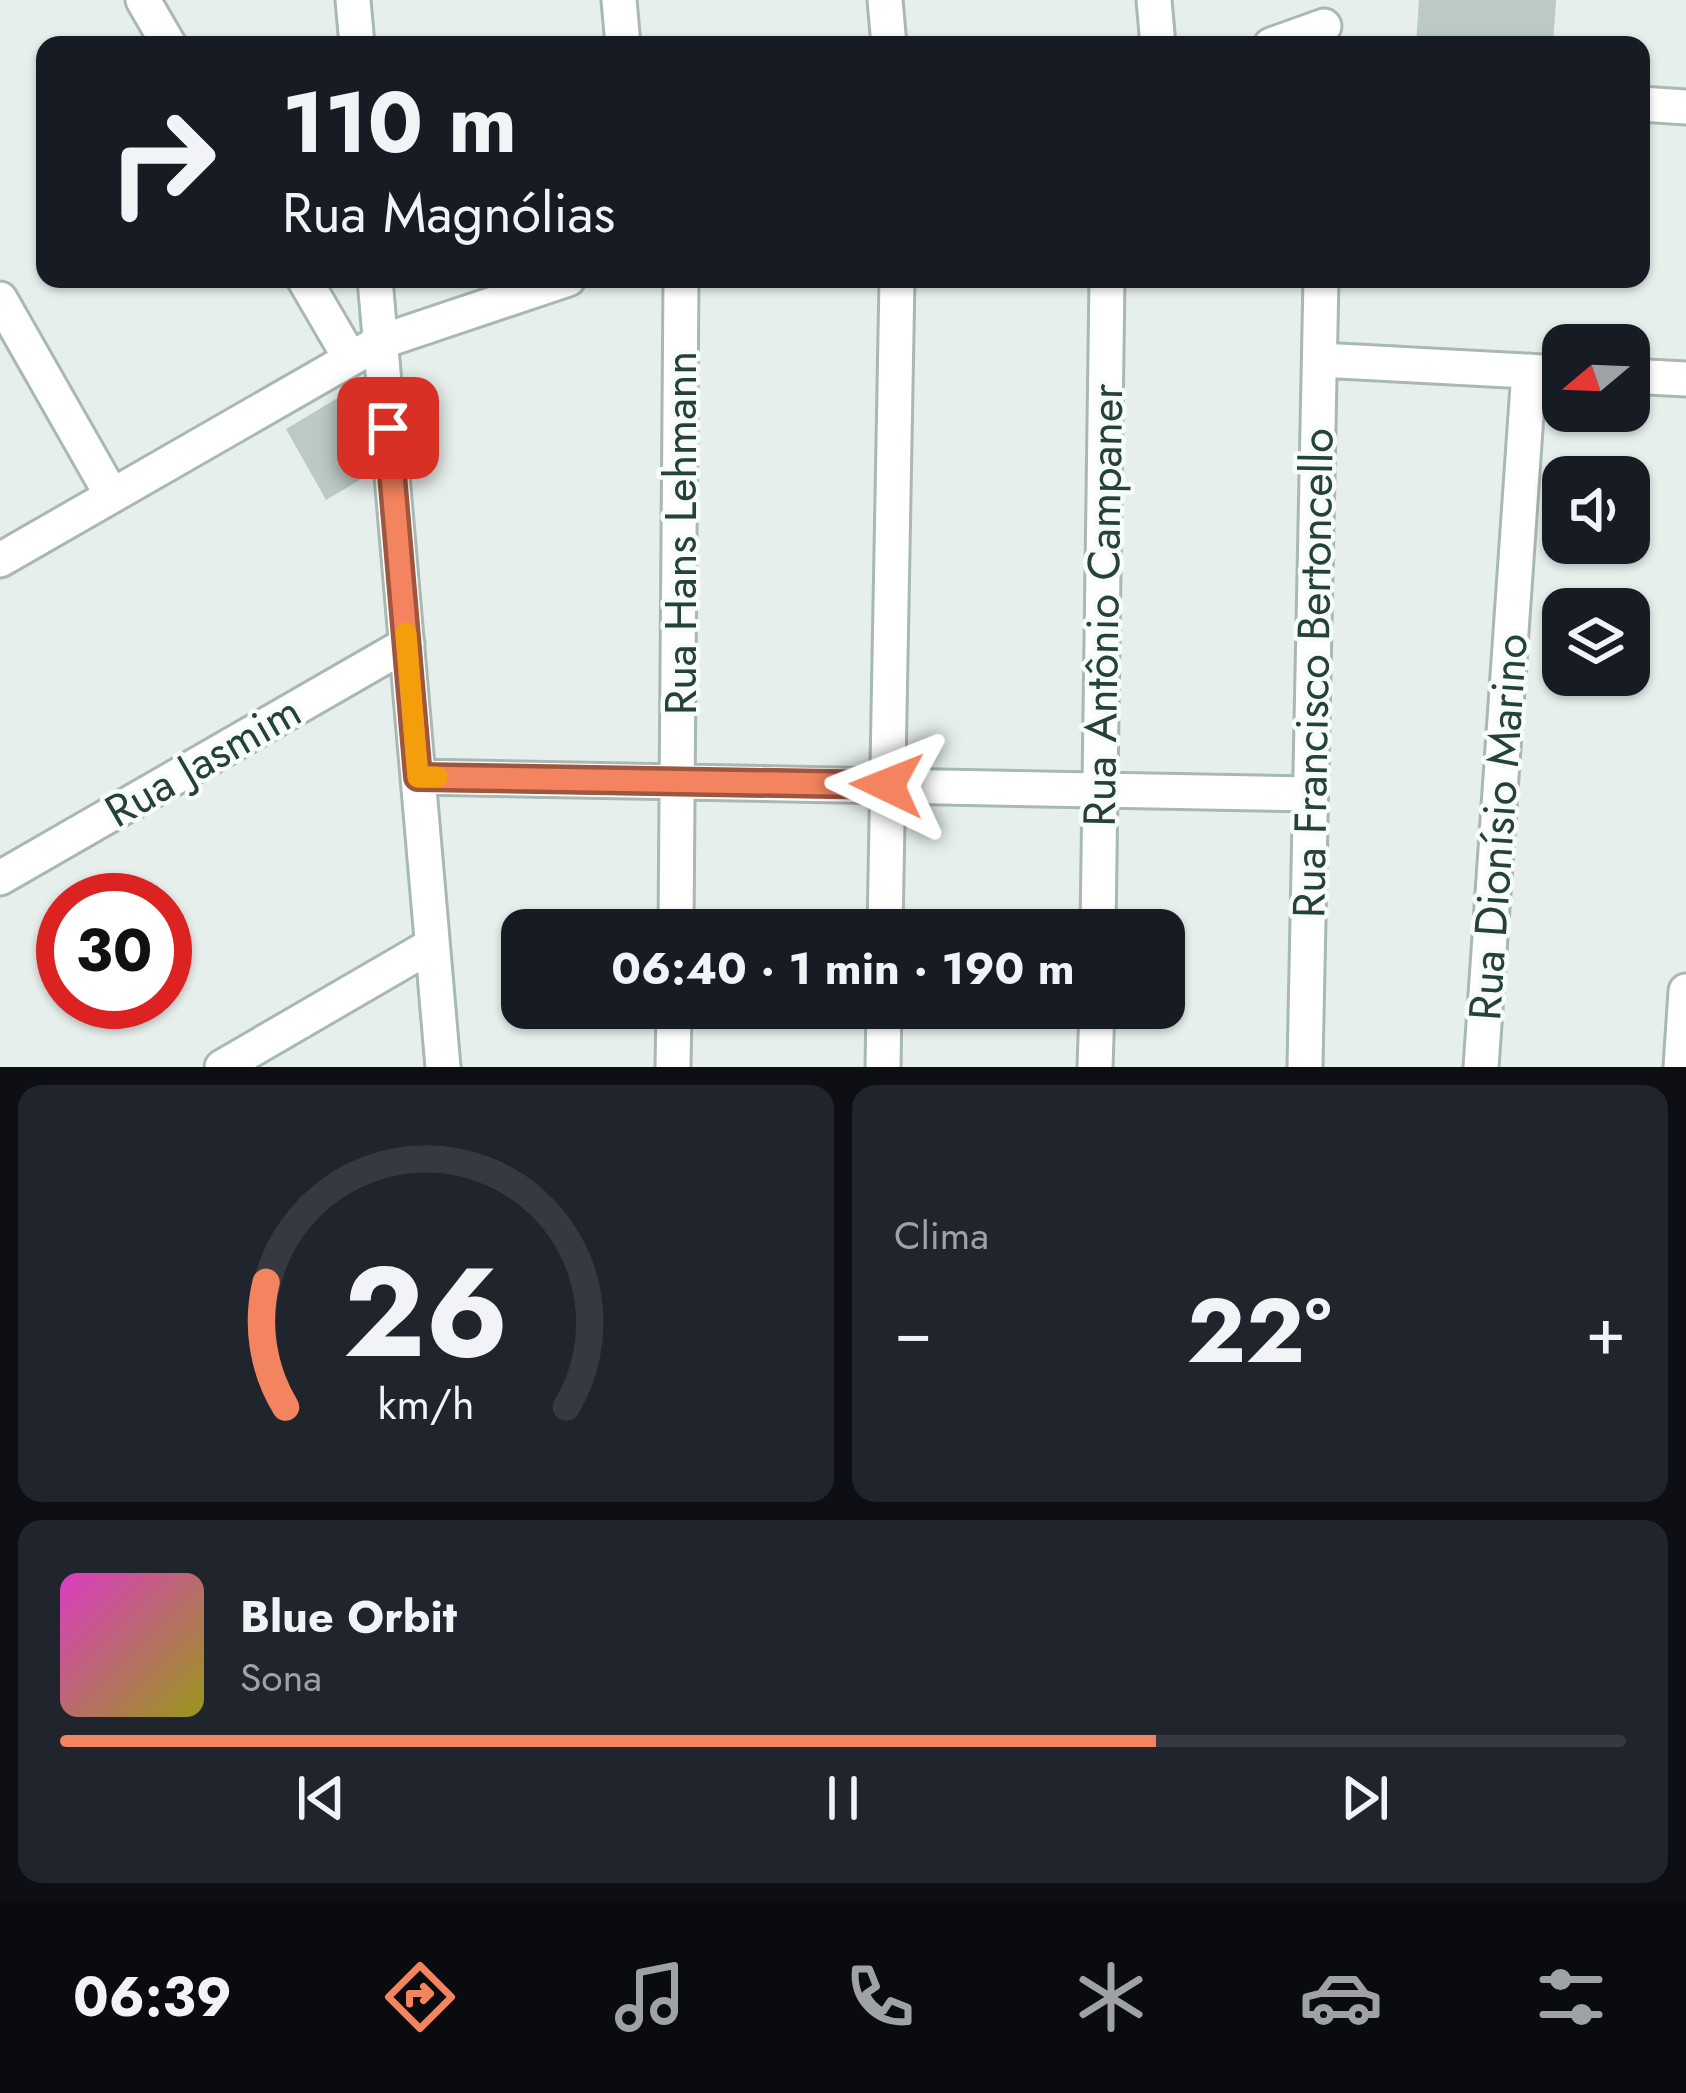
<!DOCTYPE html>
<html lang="pt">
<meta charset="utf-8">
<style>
:root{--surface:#171b24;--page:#20242c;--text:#f1f3f6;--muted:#9ea1a6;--line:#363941;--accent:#f4845f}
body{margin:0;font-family:Jost,sans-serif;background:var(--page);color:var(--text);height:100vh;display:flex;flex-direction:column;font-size:45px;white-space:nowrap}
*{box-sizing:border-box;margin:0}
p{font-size:39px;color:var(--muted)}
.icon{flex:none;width:66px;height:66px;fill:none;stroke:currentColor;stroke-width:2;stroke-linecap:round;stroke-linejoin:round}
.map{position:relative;height:1067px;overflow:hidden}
.drawer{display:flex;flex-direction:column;gap:18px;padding:18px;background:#0d0f14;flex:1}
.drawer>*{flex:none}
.guide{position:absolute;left:36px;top:36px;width:1614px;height:252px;border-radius:24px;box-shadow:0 3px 9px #0004;background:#171b24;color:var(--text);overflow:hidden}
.needle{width:78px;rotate:251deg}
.buttons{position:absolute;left:1542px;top:324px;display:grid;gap:24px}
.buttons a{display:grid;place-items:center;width:108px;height:108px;border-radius:24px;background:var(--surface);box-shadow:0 3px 9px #0004;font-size:60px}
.speed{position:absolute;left:36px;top:873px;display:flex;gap:24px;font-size:60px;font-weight:700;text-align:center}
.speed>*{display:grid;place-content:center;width:156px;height:156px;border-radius:50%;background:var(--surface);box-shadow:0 3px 9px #0004;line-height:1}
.speed .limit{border:18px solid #d22;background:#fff;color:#111}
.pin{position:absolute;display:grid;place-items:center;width:102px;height:102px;color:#fff;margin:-51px;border-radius:24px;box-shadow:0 6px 18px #0006}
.me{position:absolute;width:132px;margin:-66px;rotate:272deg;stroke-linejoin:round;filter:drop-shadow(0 0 9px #0008)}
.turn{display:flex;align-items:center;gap:42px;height:252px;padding:0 48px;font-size:54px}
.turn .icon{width:156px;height:156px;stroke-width:2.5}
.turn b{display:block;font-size:84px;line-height:102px}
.big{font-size:90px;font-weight:700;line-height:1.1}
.drawer .tile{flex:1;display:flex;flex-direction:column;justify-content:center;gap:18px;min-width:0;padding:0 42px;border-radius:24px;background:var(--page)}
.drawer .dial{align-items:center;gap:0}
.dial svg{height:312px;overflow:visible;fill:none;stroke:var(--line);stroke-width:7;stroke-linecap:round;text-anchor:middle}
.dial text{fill:var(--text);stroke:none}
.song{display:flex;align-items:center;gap:36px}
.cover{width:144px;height:144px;border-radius:18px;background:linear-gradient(135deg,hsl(310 70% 55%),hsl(60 70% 35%))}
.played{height:12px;border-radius:6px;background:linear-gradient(90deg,var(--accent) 70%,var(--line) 70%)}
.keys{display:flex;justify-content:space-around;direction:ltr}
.heat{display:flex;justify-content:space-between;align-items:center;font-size:66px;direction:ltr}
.drawer .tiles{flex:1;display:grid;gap:18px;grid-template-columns:1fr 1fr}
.tile:last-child{grid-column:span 2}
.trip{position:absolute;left:501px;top:909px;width:684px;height:120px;border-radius:24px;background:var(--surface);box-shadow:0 3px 9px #0004;font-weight:700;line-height:120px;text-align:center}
.menu{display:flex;height:192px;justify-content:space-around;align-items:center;background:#090b0e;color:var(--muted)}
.menu .icon{width:84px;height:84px}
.menu .on{color:var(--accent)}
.menu b{font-size:54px;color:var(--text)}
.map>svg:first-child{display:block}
.building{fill:#bbcac4}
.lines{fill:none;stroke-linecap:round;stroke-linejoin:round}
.street-casing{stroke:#a8b8b2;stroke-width:39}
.street{stroke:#fff;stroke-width:33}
.route-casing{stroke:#9f563e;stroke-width:30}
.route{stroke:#f4845f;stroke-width:21}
.slow{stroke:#f59e0b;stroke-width:21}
.labels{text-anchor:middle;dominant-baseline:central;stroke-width:9;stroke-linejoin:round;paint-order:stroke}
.street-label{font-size:45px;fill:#24423a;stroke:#f7fbf9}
</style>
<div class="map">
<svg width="1686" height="1067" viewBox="0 0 1686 1067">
<rect width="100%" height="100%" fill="#e6efeb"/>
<path class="building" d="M1419,0H1556L1553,45H1416Z
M351,390L360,399L363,478L326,500L286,429Z"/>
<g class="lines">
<defs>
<path id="street" d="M143,0L169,45
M353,0L357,45
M619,0L623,45
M885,0L889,45
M1154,0L1158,45
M1271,45L1324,26
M1641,104L1686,107
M304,279L350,358
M375,279L443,1067
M0,299L111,494
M1320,360L1563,373
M1629,376L1686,379
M0,560L380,342L568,279
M418,777L1309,794
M0,878L407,644
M676,930L681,279
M885,930L897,279
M1098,930L1107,279
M222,1067L432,945
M673,1067L674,1008
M883,1067L884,1008
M1095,1067L1097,1008
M1305,1067L1321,279
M1481,1067L1529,371
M1681,1067L1686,991"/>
</defs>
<use href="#street" class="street-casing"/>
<use href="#street" class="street"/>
</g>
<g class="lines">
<defs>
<path id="route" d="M388,428L418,777L887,785"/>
</defs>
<use href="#route" class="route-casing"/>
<use href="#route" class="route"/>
<path class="slow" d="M406,633L418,777H437"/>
</g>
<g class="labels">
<g class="street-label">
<text transform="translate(680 533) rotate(-90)">Rua Hans Lehmann</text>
<text transform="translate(1103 605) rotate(-89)">Rua Antônio Campaner</text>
<text transform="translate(1313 673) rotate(-89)">Rua Francisco Bertoncello</text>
<text transform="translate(203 761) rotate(-30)">Rua Jasmim</text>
<text transform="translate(1498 827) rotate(-86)">Rua Dionísio Marino</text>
</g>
</g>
</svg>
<div class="buttons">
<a><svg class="needle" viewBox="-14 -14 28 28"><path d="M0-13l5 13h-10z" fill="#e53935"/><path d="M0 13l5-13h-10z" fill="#9ea1a6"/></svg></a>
<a><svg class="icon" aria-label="sound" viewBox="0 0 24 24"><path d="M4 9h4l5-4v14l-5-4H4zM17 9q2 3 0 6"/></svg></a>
<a><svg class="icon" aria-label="layers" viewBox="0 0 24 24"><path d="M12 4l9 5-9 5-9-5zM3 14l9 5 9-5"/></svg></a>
</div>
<div class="speed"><div class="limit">30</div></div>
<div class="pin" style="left:388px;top:428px;background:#d93025"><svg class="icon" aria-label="arrive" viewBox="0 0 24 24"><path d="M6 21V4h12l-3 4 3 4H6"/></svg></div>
<svg class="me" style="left:887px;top:785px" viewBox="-20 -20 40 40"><path d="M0-17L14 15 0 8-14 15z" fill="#f4845f" stroke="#fff" stroke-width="4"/></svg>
<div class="trip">06:40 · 1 min · 190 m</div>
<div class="guide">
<div class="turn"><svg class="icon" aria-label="right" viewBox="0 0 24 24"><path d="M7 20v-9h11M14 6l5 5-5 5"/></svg><div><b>110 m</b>Rua Magnólias</div></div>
</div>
</div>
<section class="drawer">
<div class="tiles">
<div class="tile dial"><svg viewBox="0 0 100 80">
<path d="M14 69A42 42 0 1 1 86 69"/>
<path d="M14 69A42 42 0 0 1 9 37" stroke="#f4845f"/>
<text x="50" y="56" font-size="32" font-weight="700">26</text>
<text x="50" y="72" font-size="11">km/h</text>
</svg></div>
<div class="tile"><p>Clima</p>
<div class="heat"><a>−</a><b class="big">22°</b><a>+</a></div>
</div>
<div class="tile">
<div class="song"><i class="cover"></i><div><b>Blue Orbit</b><p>Sona</p></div></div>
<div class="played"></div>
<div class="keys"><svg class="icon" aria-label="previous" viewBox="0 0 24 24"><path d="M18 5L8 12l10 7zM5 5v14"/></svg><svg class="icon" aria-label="pause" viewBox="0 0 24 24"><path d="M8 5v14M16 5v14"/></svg><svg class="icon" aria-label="next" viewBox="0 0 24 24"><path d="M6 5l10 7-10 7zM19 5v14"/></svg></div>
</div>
</div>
</section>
<nav class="menu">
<b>06:39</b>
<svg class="icon on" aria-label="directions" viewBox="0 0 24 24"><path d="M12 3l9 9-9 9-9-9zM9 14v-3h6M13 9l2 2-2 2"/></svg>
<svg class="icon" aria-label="music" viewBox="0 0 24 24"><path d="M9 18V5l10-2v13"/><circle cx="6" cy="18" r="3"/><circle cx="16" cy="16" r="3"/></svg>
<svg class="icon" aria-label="phone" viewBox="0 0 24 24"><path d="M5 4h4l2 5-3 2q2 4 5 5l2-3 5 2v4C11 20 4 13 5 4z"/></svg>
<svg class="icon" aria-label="climate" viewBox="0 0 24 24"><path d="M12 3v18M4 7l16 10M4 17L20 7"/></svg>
<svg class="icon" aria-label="car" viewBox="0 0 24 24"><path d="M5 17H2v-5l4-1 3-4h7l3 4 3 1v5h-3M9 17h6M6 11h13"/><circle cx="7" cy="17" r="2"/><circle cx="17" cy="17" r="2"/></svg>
<svg class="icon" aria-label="filters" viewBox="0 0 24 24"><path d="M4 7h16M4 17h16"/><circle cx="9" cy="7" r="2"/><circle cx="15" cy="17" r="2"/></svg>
</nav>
